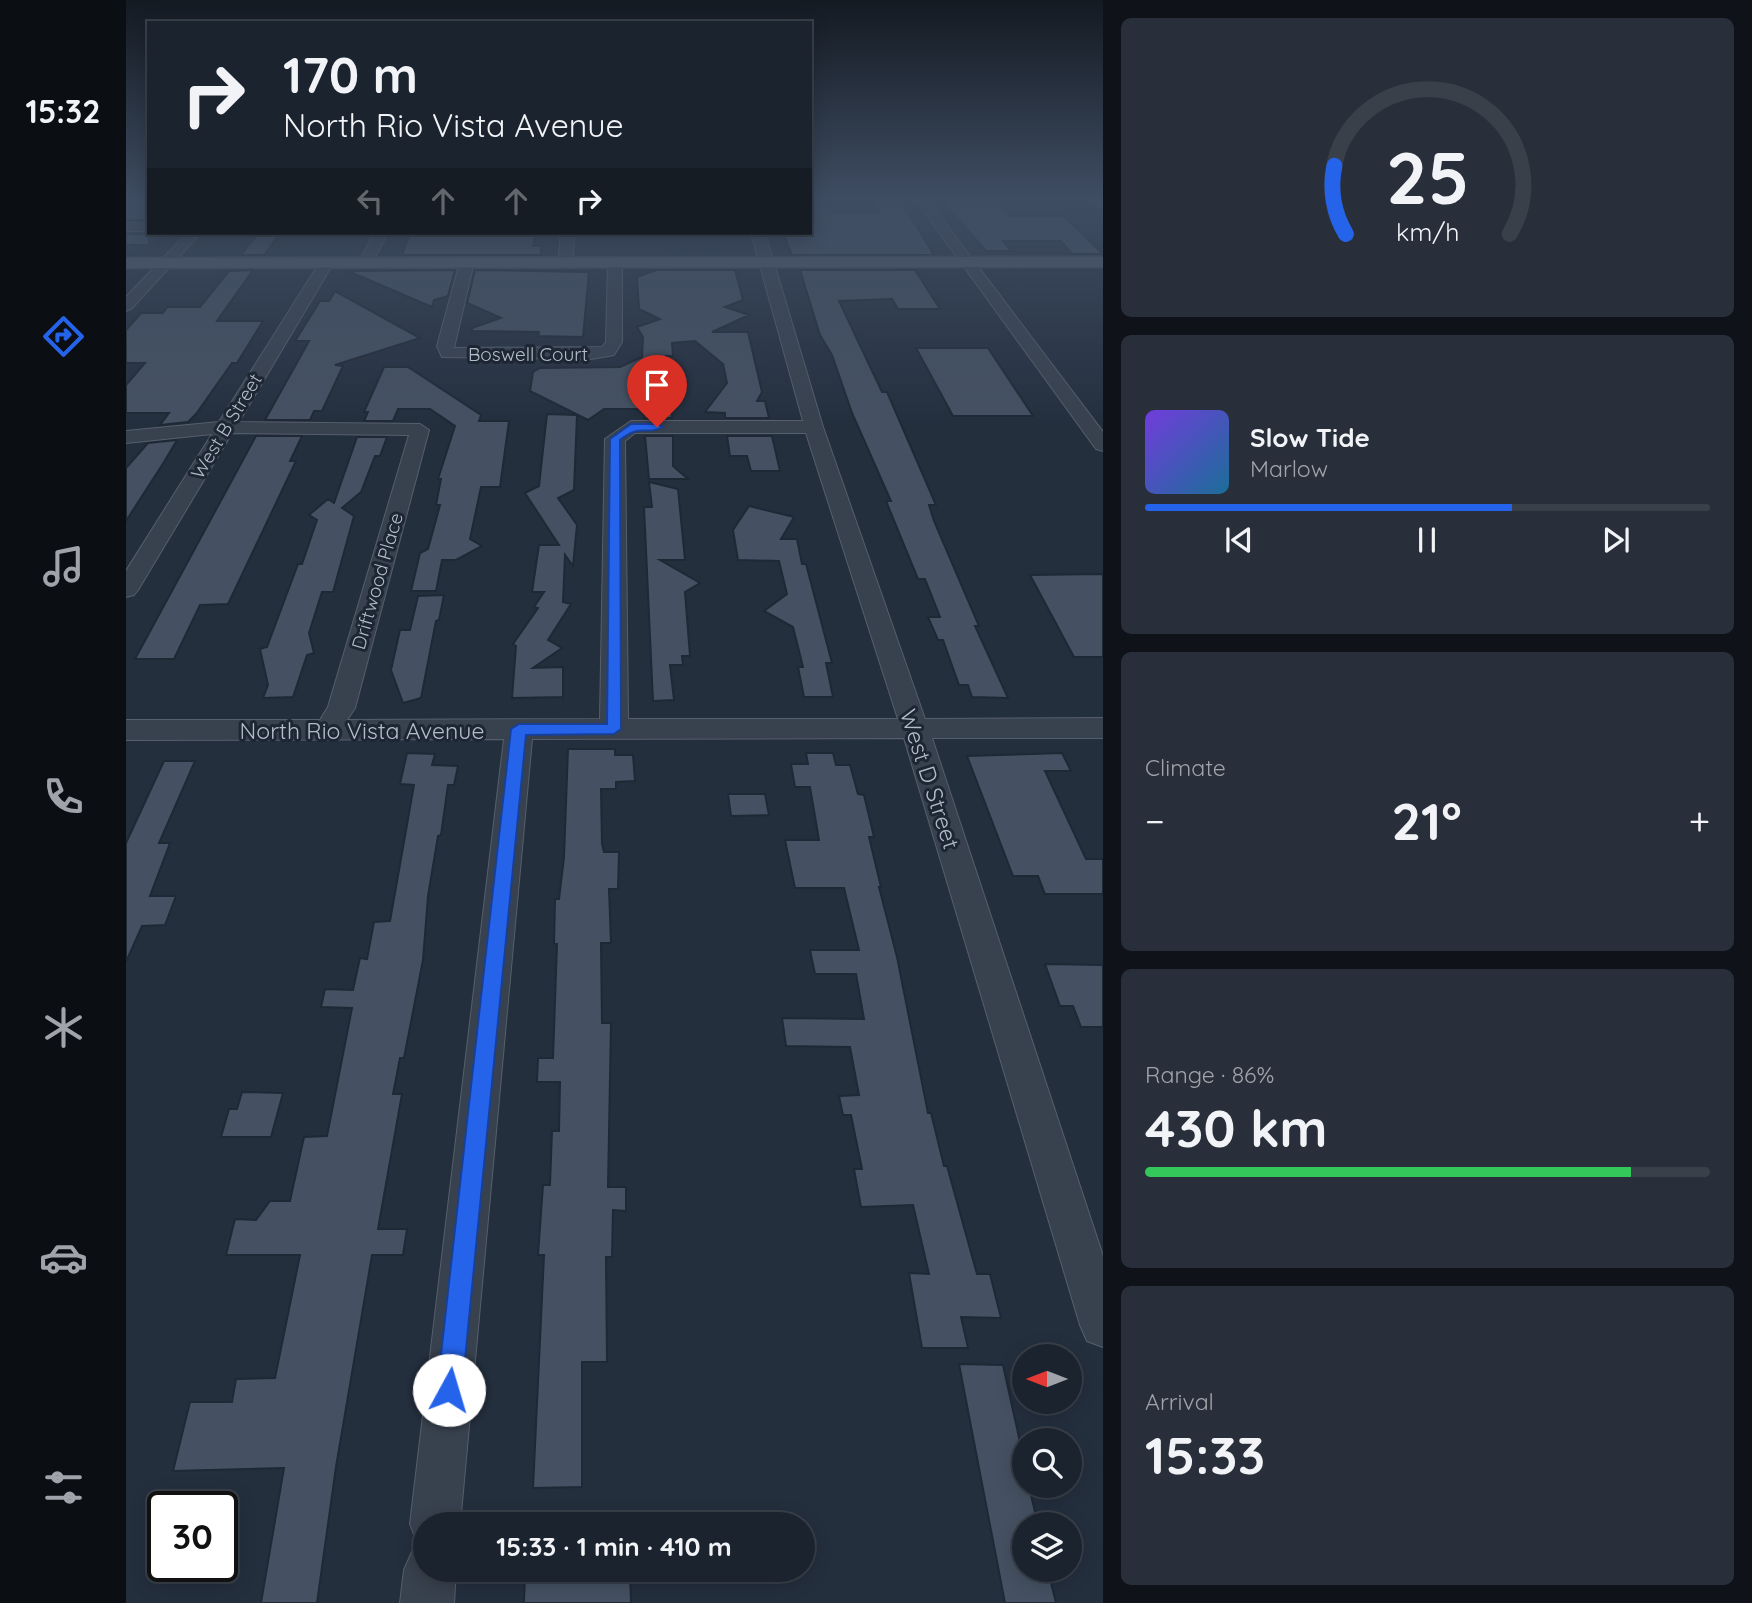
<!DOCTYPE html>
<meta charset="utf-8">
<style>
:root{--surface:#1b232e;--page:#282f3a;--text:#f1f3f6;--muted:#a0a4aa;--line:#39404a;--accent:#2563eb}
body{margin:0;font-family:Quicksand,sans-serif;background:var(--page);color:var(--text);height:100vh;display:flex;flex-direction:column;font-size:26px;white-space:nowrap}
*{box-sizing:border-box;margin:0}
p{font-size:23px;color:var(--muted)}
.icon{flex:none;width:38px;height:38px;fill:none;stroke:currentColor;stroke-width:2;stroke-linecap:round;stroke-linejoin:round}
.map{position:relative;flex:1;overflow:hidden}
.details{display:flex;flex-direction:column;gap:18px;padding:18px;background:#0f1319;width:649px}
.details>*{flex:none}
.guide{position:absolute;left:21px;top:21px;width:665px;height:214px;border-radius:0px;box-shadow:0 4px 18px #0003,0 0 0 2px var(--line);background:#1b232e;color:var(--text);overflow:hidden}
.needle{width:46px;rotate:270deg}
.buttons{position:absolute;left:886px;top:1344px;display:grid;gap:14px}
.buttons a{display:grid;place-items:center;width:70px;height:70px;border-radius:50%;background:var(--surface);box-shadow:0 4px 18px #0003,0 0 0 2px var(--line);font-size:35px}
.speed{position:absolute;left:21px;top:1491px;display:flex;gap:14px;font-size:35px;font-weight:700;text-align:center}
.speed>*{display:grid;place-content:center;width:91px;height:91px;border-radius:50%;background:var(--surface);box-shadow:0 4px 18px #0003,0 0 0 2px var(--line);line-height:1}
.speed .limit{border:4px solid #111;border-radius:10px;background:#fff;color:#111}
.pin{position:absolute;display:grid;place-items:center;width:60px;height:60px;color:#fff;margin:-72px -30px;border-radius:50% 50% 50% 0;rotate:-45deg;box-shadow:0 0 7px #0007}
.pin .icon{rotate:45deg}
.me{position:absolute;width:77px;margin:-38px;rotate:6deg;stroke-linejoin:round;filter:drop-shadow(0 0 5px #0008)}
.turn{display:flex;align-items:center;gap:24px;height:147px;padding:0 21px;font-size:32px}
.turn .icon{width:91px;height:91px;stroke-width:2.5}
.turn b{display:block;font-size:49px;line-height:60px}
.lanes{display:flex;align-items:center;height:66px;padding:0 21px;background:#0003;justify-content:center;gap:35px;direction:ltr}
.lanes .off{opacity:.35}
.big{font-size:52px;font-weight:800;line-height:1.1}
.details .card{flex:1;display:flex;flex-direction:column;justify-content:center;gap:10px;min-width:0;padding:0 24px;border-radius:10px;background:var(--page)}
.details .dial{align-items:center;gap:0}
.dial svg{height:182px;overflow:visible;fill:none;stroke:var(--line);stroke-width:7;stroke-linecap:round;text-anchor:middle}
.dial text{fill:var(--text);stroke:none}
.song{display:flex;align-items:center;gap:21px}
.cover{width:84px;height:84px;border-radius:10px;background:linear-gradient(135deg,hsl(260 70% 55%),hsl(200 70% 35%))}
.played{height:7px;border-radius:4px;background:linear-gradient(90deg,var(--accent) 65%,var(--line) 65%)}
.keys{display:flex;justify-content:space-around;direction:ltr}
.heat{display:flex;justify-content:space-between;align-items:center;font-size:38px;direction:ltr}
.charge{height:10px;border-radius:5px;background:linear-gradient(90deg,#34c759 86%,var(--line) 0)}
.trip{position:absolute;left:287px;top:1512px;width:402px;height:70px;border-radius:35px;background:var(--surface);box-shadow:0 4px 18px #0003,0 0 0 2px var(--line);font-weight:800;line-height:70px;text-align:center}
main{display:flex;flex:1;min-height:0}
.menu{display:flex;flex-direction:column;width:126px;justify-content:space-around;align-items:center;background:#0b0e12;color:var(--muted)}
.menu .icon{width:49px;height:49px}
.menu .on{color:var(--accent)}
.menu b{font-size:32px;color:var(--text)}
.map>svg:first-child{display:block}
.building{fill:#455162;stroke:#1f2835;stroke-width:2}
.lines{fill:none;stroke-linecap:round;stroke-linejoin:round}
.minor-casing{stroke:#565f6c;stroke-width:2}
.major-casing{stroke:#414a57;stroke-width:3}
.highway-casing{stroke:#434c59;stroke-width:3}
.minor{fill:#38414e;fill-rule:evenodd}
.major{fill:#56606e;fill-rule:evenodd}
.highway{fill:#746855;fill-rule:evenodd}
.route{fill:#2563eb;stroke:#184099;stroke-width:2}
.labels{text-anchor:middle;dominant-baseline:central;stroke-width:6;stroke-linejoin:round;paint-order:stroke}
.far-street-label{font-size:19px;fill:#b4bcc9;stroke:#1d2633}
.street-label{font-size:23px;fill:#b4bcc9;stroke:#1d2633}
</style>
<main>
<nav class="menu">
<b>15:32</b>
<svg class="icon on" aria-label="directions" viewBox="0 0 24 24"><path d="M12 3l9 9-9 9-9-9zM9 14v-3h6M13 9l2 2-2 2"/></svg>
<svg class="icon" aria-label="music" viewBox="0 0 24 24"><path d="M9 18V5l10-2v13"/><circle cx="6" cy="18" r="3"/><circle cx="16" cy="16" r="3"/></svg>
<svg class="icon" aria-label="phone" viewBox="0 0 24 24"><path d="M5 4h4l2 5-3 2q2 4 5 5l2-3 5 2v4C11 20 4 13 5 4z"/></svg>
<svg class="icon" aria-label="climate" viewBox="0 0 24 24"><path d="M12 3v18M4 7l16 10M4 17L20 7"/></svg>
<svg class="icon" aria-label="car" viewBox="0 0 24 24"><path d="M5 17H2v-5l4-1 3-4h7l3 4 3 1v5h-3M9 17h6M6 11h13"/><circle cx="7" cy="17" r="2"/><circle cx="17" cy="17" r="2"/></svg>
<svg class="icon" aria-label="filters" viewBox="0 0 24 24"><path d="M4 7h16M4 17h16"/><circle cx="9" cy="7" r="2"/><circle cx="15" cy="17" r="2"/></svg>
</nav>
<div class="map">
<svg width="977" height="1603" viewBox="0 0 977 1603">
<rect width="100%" height="100%" fill="#242f3e"/>
<path class="building" d="M745,199L776,202L808,255H666L657,234L684,233V206H703L706,213H754Z
M819,199L870,200L884,216H938L977,254H946L935,241H877L885,251H860L816,201H821Z
M0,201H23V220H0Z
M284,233L410,234L407,246H415V255H276Z
M0,234H23V245H0Z
M130,236H152L138,255H115Z
M127,270L91,321H137L111,363H106L70,414L62,422L34,425L43,413H0V385L19,363H0V330L15,313H37L41,307H74L103,271Z
M329,270L322,296L308,300L306,307L222,271Z
M349,270L463,272L457,337L412,336L413,332L346,331V328L375,318L341,303Z
M530,270H609L617,300L599,307L623,315L586,332H622L636,392L631,401H639L643,418H599V413L579,412L601,383L597,364L569,341L546,343L547,356H540L541,362H520L519,402H545L546,418H518V409H478L462,420L404,391L407,372L414,368L494,367L516,357L517,337L511,327L534,319L513,309L511,277Z
M674,270H789L814,309H772L766,299L713,301L756,392H761L810,505H803L808,521L853,626H849L882,698L846,697L842,685H833L817,640H812L802,617H814L799,579H792L760,501H765L726,413L706,355L694,335Z
M209,291L294,338L209,365L217,366L196,411H188L184,420H139L183,341H169L194,301H203Z
M790,348H862L907,416H827Z
M258,367H282L355,415L353,421H383L374,487H355L344,539L356,546L330,560H316L310,591H285L294,553L302,549L314,505H310L315,479H312L329,426L304,409H272L267,421H238L242,412H238Z
M421,414L451,415L448,490L432,498L451,525L447,566L439,555L437,602L445,604L422,640L436,648L407,668L437,667V697L386,698L390,646L387,644L412,608L408,607L418,592H406L413,545H433L399,493L413,486Z
M130,436H176L164,461H170L102,604L74,605L48,659H9Z
M519,436H547V466L562,479H523Z
M601,436H646L654,471H625L621,456H604Z
M231,437H261L254,456H249L235,492L216,508L228,516L207,592H196L183,633L188,653L181,655L167,697L137,698L142,685L134,649L141,647L172,564H176L191,520L183,515L202,499L208,503Z
M51,440L38,462L0,521V468L22,443Z
M523,482L552,489L559,560H534L574,583L559,592L564,656H556L557,665H544L548,700L527,701L518,507H526Z
M623,506L668,517L655,539H671L676,564H680L706,663H700L707,697H678L672,667H677L667,627L638,611L661,594L653,561L612,560L607,530Z
M977,574V657H948L904,575Z
M318,595L313,620L310,621L295,698L277,703L265,670L274,630H284L292,596Z
M442,749H489V755H507L509,781L490,782V789H475L476,844L478,852H493L492,889H483L485,943H475L476,1023H485L482,1187H500V1211L487,1210L486,1257H480L481,1362H456V1487L407,1488L418,1255H412L417,1185H424L426,1131H433L434,1082H411L412,1058H427L431,944H428L429,899H433L438,857Z
M281,753L309,754L306,765L332,766L328,785H322L315,835L312,836L302,896L297,960L278,1058H274L267,1094H276L252,1229H281L277,1255H246L210,1467L191,1603H135L158,1468L47,1471L64,1402H106L110,1379L149,1378L174,1255H100L109,1219L130,1220L144,1201H164L178,1137L201,1136L226,1008L195,1007L199,989L227,990L234,958L241,959L248,922L264,921L288,785L274,784Z
M680,753H707L710,765H724L732,794L738,795L748,837H743L755,887H753L771,957L802,1113H805L818,1166H821L851,1274H864L875,1318L835,1317L842,1348H796L783,1273L803,1274L787,1205L735,1207L728,1169H736L725,1115H717L713,1096L733,1095L724,1047L660,1046L656,1018L738,1019L730,974H689L684,950H733L718,888H669L659,840H693L684,787H669L665,764H682Z
M936,753L945,771H919L960,859H977V894H919L912,876H887L841,756Z
M38,761H69L33,843H44L24,896H50L39,925L16,926L0,962V843Z
M602,794H639L643,815L605,816Z
M919,964L977,965V1027H955L947,1006H934Z
M116,1092L157,1093L145,1137H95L103,1109H111Z
M833,1364L877,1365L898,1460V1487H903L912,1524H898V1570H922L930,1603H879Z
M399,1570H504L505,1603H398Z"/>
<g class="lines">
<defs>
<path id="minor" d="M789,199H801L977,432V451L970,449Z
M0,223H23V231H0Z
M61,233H75L5,309L0,311V297Z
M248,233H262L245,265H235L233,262Z
M435,233H449L446,263L439,267L432,263Z
M625,233H639L697,427L799,719L977,718V738H806L977,1256V1347L961,1341L954,1325L778,738L406,739L334,1524H299V1545L291,1542L284,1524L378,739L0,740V720H194L202,707L283,435L106,433L12,590L8,595L0,597V571L86,434L0,443V431L93,422L194,262L206,259L208,262L113,422L294,424L303,430L229,708L221,720L474,719L479,439L505,421H677ZM509,433H680L772,719H502L499,441Z
M341,258L348,262L328,348L476,347L480,342L482,263L489,259L496,263V342L488,355L465,359L316,357L311,346L334,262Z
M299,1546V1570H330L328,1603H274L278,1570L286,1552Z"/>
<path id="major" d="M977,257V267L0,268V258Z"/>
<path id="highway" d="M963,199H977V208Z"/>
</defs>
<use href="#minor" class="minor-casing"/>
<use href="#major" class="major-casing"/>
<use href="#highway" class="highway-casing"/>
<use href="#minor" class="minor"/>
<use href="#major" class="major"/>
<use href="#highway" class="highway"/>
</g>
<linearGradient id="sky" x2="0" y2="1"><stop stop-color="#141a22"/><stop offset="0.47" stop-color="#3f4d63"/><stop offset="1" stop-color="#3f4d63" stop-opacity="0"/></linearGradient>
<rect width="977" height="423" fill="url(#sky)"/>
<path class="route" d="M505,424H531L537,427C522,436 515,423 494,440L495,729L488,734L400,735L336,1390L332,1398L323,1402L315,1398L311,1390L385,729L393,724H481L484,439Z"/>
<g class="labels">
<g class="far-street-label">
<text x="402" y="354">Boswell Court</text>
<text transform="translate(100 426) rotate(-59)">West B Street</text>
<text transform="translate(251 581) rotate(-74)">Driftwood Place</text>
</g>
<g class="street-label">
<text x="236" y="730">North Rio Vista Avenue</text>
<text transform="translate(804 779) rotate(72)">West D Street</text>
</g>
</g>
</svg>
<div class="buttons">
<a><svg class="needle" viewBox="-14 -14 28 28"><path d="M0-13l5 13h-10z" fill="#e53935"/><path d="M0 13l5-13h-10z" fill="#a0a4aa"/></svg></a>
<a><svg class="icon" aria-label="search" viewBox="0 0 24 24"><circle cx="10" cy="10" r="6"/><path d="M15 15l6 6"/></svg></a>
<a><svg class="icon" aria-label="layers" viewBox="0 0 24 24"><path d="M12 4l9 5-9 5-9-5zM3 14l9 5 9-5"/></svg></a>
</div>
<div class="speed"><div class="limit">30</div></div>
<div class="pin" style="left:531px;top:427px;background:#d93025"><svg class="icon" aria-label="arrive" viewBox="0 0 24 24"><path d="M6 21V4h12l-3 4 3 4H6"/></svg></div>
<svg class="me" style="left:323px;top:1390px" viewBox="-20 -20 40 40"><circle r="19" fill="#fff"/><path d="M0-13L10 11 0 6-10 11z" fill="#2563eb"/></svg>
<div class="trip">15:33 · 1 min · 410 m</div>
<div class="guide">
<div class="turn"><svg class="icon" aria-label="right" viewBox="0 0 24 24"><path d="M7 20v-9h11M14 6l5 5-5 5"/></svg><div><b>170 m</b>North Rio Vista Avenue</div></div>
<div class="lanes"><svg class="icon off" aria-label="left" viewBox="0 0 24 24"><path d="M17 20v-9H6M10 6l-5 5 5 5"/></svg><svg class="icon off" aria-label="ahead" viewBox="0 0 24 24"><path d="M12 20V5M6 11l6-6 6 6"/></svg><svg class="icon off" aria-label="ahead" viewBox="0 0 24 24"><path d="M12 20V5M6 11l6-6 6 6"/></svg><svg class="icon" aria-label="right" viewBox="0 0 24 24"><path d="M7 20v-9h11M14 6l5 5-5 5"/></svg></div>
</div>
</div>
<section class="details">
<div class="card dial"><svg viewBox="0 0 100 80">
<path d="M14 69A42 42 0 1 1 86 69"/>
<path d="M14 69A42 42 0 0 1 9 39" stroke="#2563eb"/>
<text x="50" y="56" font-size="32" font-weight="700">25</text>
<text x="50" y="72" font-size="11">km/h</text>
</svg></div>
<div class="card">
<div class="song"><i class="cover"></i><div><b>Slow Tide</b><p>Marlow</p></div></div>
<div class="played"></div>
<div class="keys"><svg class="icon" aria-label="previous" viewBox="0 0 24 24"><path d="M18 5L8 12l10 7zM5 5v14"/></svg><svg class="icon" aria-label="pause" viewBox="0 0 24 24"><path d="M8 5v14M16 5v14"/></svg><svg class="icon" aria-label="next" viewBox="0 0 24 24"><path d="M6 5l10 7-10 7zM19 5v14"/></svg></div>
</div>
<div class="card"><p>Climate</p>
<div class="heat"><a>−</a><b class="big">21°</b><a>+</a></div>
</div>
<div class="card"><p>Range · 86%</p><b class="big">430 km</b><div class="charge"></div></div>
<div class="card"><p>Arrival</p><b class="big">15:33</b></div>
</section>
</main>
